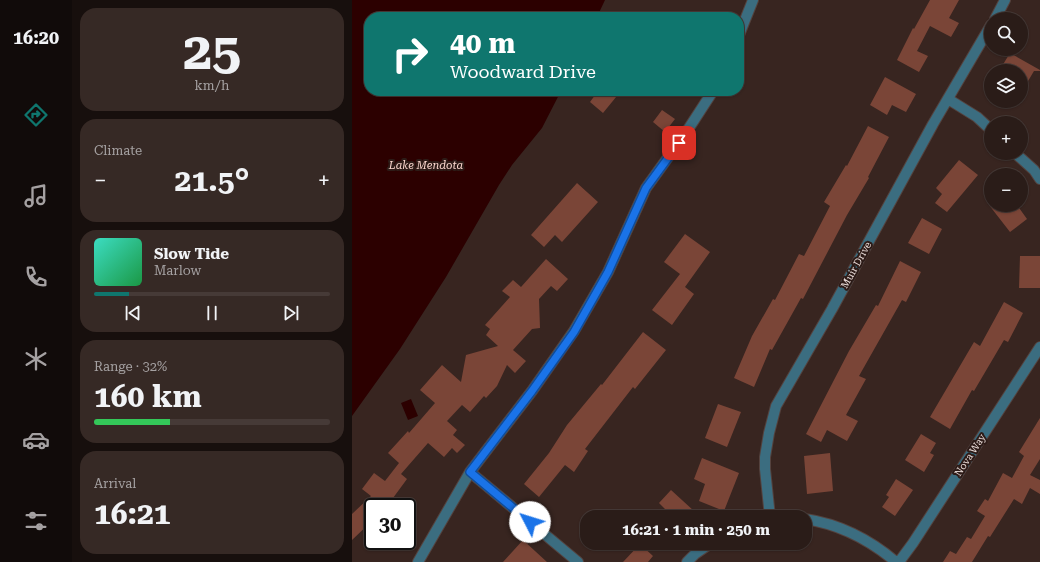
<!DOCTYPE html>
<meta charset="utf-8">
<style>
:root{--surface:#2a1c18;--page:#362925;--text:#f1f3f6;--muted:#a5a1a2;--line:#463a37;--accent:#0f766e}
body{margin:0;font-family:"Roboto Serif",serif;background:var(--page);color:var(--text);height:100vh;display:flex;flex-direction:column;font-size:15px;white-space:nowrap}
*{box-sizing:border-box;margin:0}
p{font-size:13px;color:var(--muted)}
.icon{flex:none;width:22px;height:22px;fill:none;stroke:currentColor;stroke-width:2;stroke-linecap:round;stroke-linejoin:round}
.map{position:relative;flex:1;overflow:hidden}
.drawer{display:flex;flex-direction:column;gap:8px;padding:8px;background:#170f0d;width:280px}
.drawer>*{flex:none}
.top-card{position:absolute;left:12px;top:12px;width:380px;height:84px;border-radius:16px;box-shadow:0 1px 3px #0004,0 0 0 1px var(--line);background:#0f766e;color:#fff;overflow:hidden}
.tools{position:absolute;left:632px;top:12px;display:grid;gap:8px}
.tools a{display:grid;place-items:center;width:44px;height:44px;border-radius:50%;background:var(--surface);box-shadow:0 1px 3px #0004,0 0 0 1px var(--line);font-size:20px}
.speed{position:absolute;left:12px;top:498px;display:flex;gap:8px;font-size:20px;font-weight:700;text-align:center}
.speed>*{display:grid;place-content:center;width:52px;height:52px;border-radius:50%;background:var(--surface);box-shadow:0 1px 3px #0004,0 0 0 1px var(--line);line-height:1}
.speed .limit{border:2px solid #111;border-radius:6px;background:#fff;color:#111}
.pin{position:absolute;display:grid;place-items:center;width:34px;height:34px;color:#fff;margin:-17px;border-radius:8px;box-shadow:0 2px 6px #0006}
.me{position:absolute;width:44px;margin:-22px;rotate:310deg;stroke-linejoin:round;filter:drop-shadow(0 0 3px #0008)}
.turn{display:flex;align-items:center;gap:14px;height:84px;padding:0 20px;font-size:18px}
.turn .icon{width:52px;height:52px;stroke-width:2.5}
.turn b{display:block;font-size:28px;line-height:34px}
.big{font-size:30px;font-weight:700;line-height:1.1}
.drawer .card{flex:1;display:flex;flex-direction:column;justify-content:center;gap:6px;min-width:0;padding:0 14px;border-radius:16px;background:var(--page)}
.drawer .dial{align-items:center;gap:0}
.dial b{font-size:52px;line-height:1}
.song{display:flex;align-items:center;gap:12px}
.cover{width:48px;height:48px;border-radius:6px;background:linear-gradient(135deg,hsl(170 70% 55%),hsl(140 70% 35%))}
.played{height:4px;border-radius:2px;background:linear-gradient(90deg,var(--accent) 15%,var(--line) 15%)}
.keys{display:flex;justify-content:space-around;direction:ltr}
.heat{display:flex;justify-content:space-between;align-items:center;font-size:22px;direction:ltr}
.charge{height:6px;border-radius:3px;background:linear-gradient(90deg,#34c759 32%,var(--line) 0)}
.trip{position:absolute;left:228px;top:510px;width:232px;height:40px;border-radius:16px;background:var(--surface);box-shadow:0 1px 3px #0004,0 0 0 1px var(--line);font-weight:700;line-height:40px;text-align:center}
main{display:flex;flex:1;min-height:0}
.tab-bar{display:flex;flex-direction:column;width:72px;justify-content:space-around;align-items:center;background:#110b0a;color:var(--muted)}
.tab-bar .icon{width:28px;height:28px}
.tab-bar .on{color:var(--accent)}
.tab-bar b{font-size:18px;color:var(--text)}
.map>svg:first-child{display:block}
.water{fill:#2c0000}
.building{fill:#7a4537}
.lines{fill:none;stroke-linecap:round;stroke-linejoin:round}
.street-casing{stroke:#54423e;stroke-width:12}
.street{stroke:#3b6d80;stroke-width:10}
.route-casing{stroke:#114b97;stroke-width:10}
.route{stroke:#1a73e8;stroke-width:7}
.labels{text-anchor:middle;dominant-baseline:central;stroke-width:4;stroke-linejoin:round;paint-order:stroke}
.street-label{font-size:10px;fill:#e9dcd9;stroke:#2d1b17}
.water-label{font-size:11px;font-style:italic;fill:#fad5cc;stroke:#2d1b17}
</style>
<main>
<nav class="tab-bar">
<b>16:20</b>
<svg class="icon on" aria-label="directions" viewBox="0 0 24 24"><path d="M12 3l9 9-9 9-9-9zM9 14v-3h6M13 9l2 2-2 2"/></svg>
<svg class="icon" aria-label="music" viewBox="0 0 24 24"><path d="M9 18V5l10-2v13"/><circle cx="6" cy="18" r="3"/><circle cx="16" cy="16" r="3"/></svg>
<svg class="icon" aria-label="phone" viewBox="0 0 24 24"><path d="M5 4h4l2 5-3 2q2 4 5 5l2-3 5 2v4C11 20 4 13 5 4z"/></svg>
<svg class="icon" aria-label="climate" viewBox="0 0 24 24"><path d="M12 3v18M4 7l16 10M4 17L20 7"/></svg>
<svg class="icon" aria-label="car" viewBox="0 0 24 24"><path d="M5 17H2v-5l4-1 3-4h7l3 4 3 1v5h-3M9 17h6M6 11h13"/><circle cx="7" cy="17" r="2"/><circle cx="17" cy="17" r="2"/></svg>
<svg class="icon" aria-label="filters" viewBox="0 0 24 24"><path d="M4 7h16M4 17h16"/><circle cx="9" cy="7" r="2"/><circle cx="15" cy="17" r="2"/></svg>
</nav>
<section class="drawer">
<div class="card dial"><b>25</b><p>km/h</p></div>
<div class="card"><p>Climate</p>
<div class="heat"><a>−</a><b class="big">21.5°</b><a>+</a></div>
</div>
<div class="card">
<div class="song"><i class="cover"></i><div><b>Slow Tide</b><p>Marlow</p></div></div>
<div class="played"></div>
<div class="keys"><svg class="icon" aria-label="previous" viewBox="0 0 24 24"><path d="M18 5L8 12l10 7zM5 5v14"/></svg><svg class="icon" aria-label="pause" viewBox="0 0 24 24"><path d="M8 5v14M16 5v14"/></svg><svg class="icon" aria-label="next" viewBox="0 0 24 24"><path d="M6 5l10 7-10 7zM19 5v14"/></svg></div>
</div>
<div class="card"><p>Range · 32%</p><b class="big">160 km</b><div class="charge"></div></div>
<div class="card"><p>Arrival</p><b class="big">16:21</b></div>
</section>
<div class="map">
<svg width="688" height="562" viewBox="0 0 688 562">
<rect width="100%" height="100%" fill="#382520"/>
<path class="water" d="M0,0H253L245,17H17V91H209L190,128L160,165L147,185L94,277L48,349L0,416Z
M59,399L66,416L56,420L49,403Z"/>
<path class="building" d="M578,0H607L597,18L607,23L599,37L578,26L565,51L576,56L567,72L545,60L561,28L562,29Z
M658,53L688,70V71H682L669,93V71H647Z
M533,77L564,94L554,112L540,105L535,115L518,105Z
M246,91H269L251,113L238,102Z
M310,110L323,119L313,132L301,122Z
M516,126L537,137L516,177L517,178L495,215L451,299L449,298L420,350L418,349L402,387L382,378L400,336L421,299L423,300L447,254L452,256L478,206L472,202L494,165L495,166Z
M607,160L626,175L595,212L583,203L590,194L584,188Z
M225,183L246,202L210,242L203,235L192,247L179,235Z
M637,205H665L675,219L658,232Z
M570,218L590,229L577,254L556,243Z
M333,234L358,252L333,287L342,294L320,325L300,310L328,274L312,262Z
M668,256H688V288H667Z
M194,259L216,279L205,291L199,286L187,299L188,328L180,329L161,350L174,361L163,373L155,365L145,386L134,398L132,396L118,412L110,405L95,421L105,430L101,435L113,445L105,453L100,448L92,457L76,443L49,474L55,479L41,498L53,507H21V520L0,540V514L19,496L10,489L22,473L33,481L47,463L36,453L56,431L57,433L83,403L68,390L90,365L109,382L114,355L146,346L134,335L138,329L133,325L158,297L150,291L161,280L169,287Z
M548,261L569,272L554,302L550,300L507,376L514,379L494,415L506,421L495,441L475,430L469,442L454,434L497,351L524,305L526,306Z
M652,302L671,313L656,342L652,340L622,391L620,390L598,429L578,417L622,342L628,346Z
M291,332L314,350L283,389L281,387L233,449L236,451L222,472L213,465L187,497L172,484L197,453L215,425L249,384L250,385Z
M366,404L389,412L375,447L353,438Z
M688,418V459L678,475L688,480V494L678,488L670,504L662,499L638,537L636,536L620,562H591L598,551L604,554L615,537L619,539L633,516L625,511L633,499L636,501L651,473L660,478L672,456L667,452Z
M569,434L584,443L578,453L582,455L572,472L553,460Z
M478,453L481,491L455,494L452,456Z
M350,458L387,473L372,511L347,501L353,484L342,479Z
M544,479L561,490L543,516L530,507L537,497L534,495Z
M319,490L342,511L337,517H308L314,510L307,503Z
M171,540L195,562H151Z
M288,544L301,556L296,562H271Z"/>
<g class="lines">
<defs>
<path id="street" d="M643,19L653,0
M387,35L401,0
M596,99L625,117L639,130
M663,153L682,170L688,179
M118,472L226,562
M418,517L413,469V457L417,433L424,406L480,309L581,124L639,25
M453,519C487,524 518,540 544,562
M66,562L118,472L180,391L222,331L256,272L294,188L335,131L361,91
M335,562L343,554L359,543
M547,562L561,543L688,347"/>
</defs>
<use href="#street" class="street-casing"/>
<use href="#street" class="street"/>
</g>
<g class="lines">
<defs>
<path id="route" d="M178,522L118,472L180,391L222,332L256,272L294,188L327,143"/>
</defs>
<use href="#route" class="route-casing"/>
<use href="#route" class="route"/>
</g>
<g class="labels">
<g class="street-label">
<text transform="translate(504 265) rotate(-61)">Muir Drive</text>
<text transform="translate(618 455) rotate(-57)">Nova Way</text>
</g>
<g class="water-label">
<text x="74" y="165">Lake Mendota</text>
</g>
</g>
</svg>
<div class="tools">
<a><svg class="icon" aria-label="search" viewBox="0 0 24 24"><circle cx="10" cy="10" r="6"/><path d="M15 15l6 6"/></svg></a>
<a><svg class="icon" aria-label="layers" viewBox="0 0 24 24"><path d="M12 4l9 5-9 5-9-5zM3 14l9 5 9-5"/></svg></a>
<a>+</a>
<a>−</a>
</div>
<div class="speed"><div class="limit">30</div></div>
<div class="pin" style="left:327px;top:143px;background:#d93025"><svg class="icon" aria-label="arrive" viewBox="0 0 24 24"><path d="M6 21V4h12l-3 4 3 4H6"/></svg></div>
<svg class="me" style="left:178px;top:522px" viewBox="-20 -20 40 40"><circle r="19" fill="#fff"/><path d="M0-13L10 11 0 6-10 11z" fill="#1a73e8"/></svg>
<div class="trip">16:21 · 1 min · 250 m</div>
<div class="top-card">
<div class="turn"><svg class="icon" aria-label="right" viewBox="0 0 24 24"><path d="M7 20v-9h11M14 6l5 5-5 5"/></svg><div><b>40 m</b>Woodward Drive</div></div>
</div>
</div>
</main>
